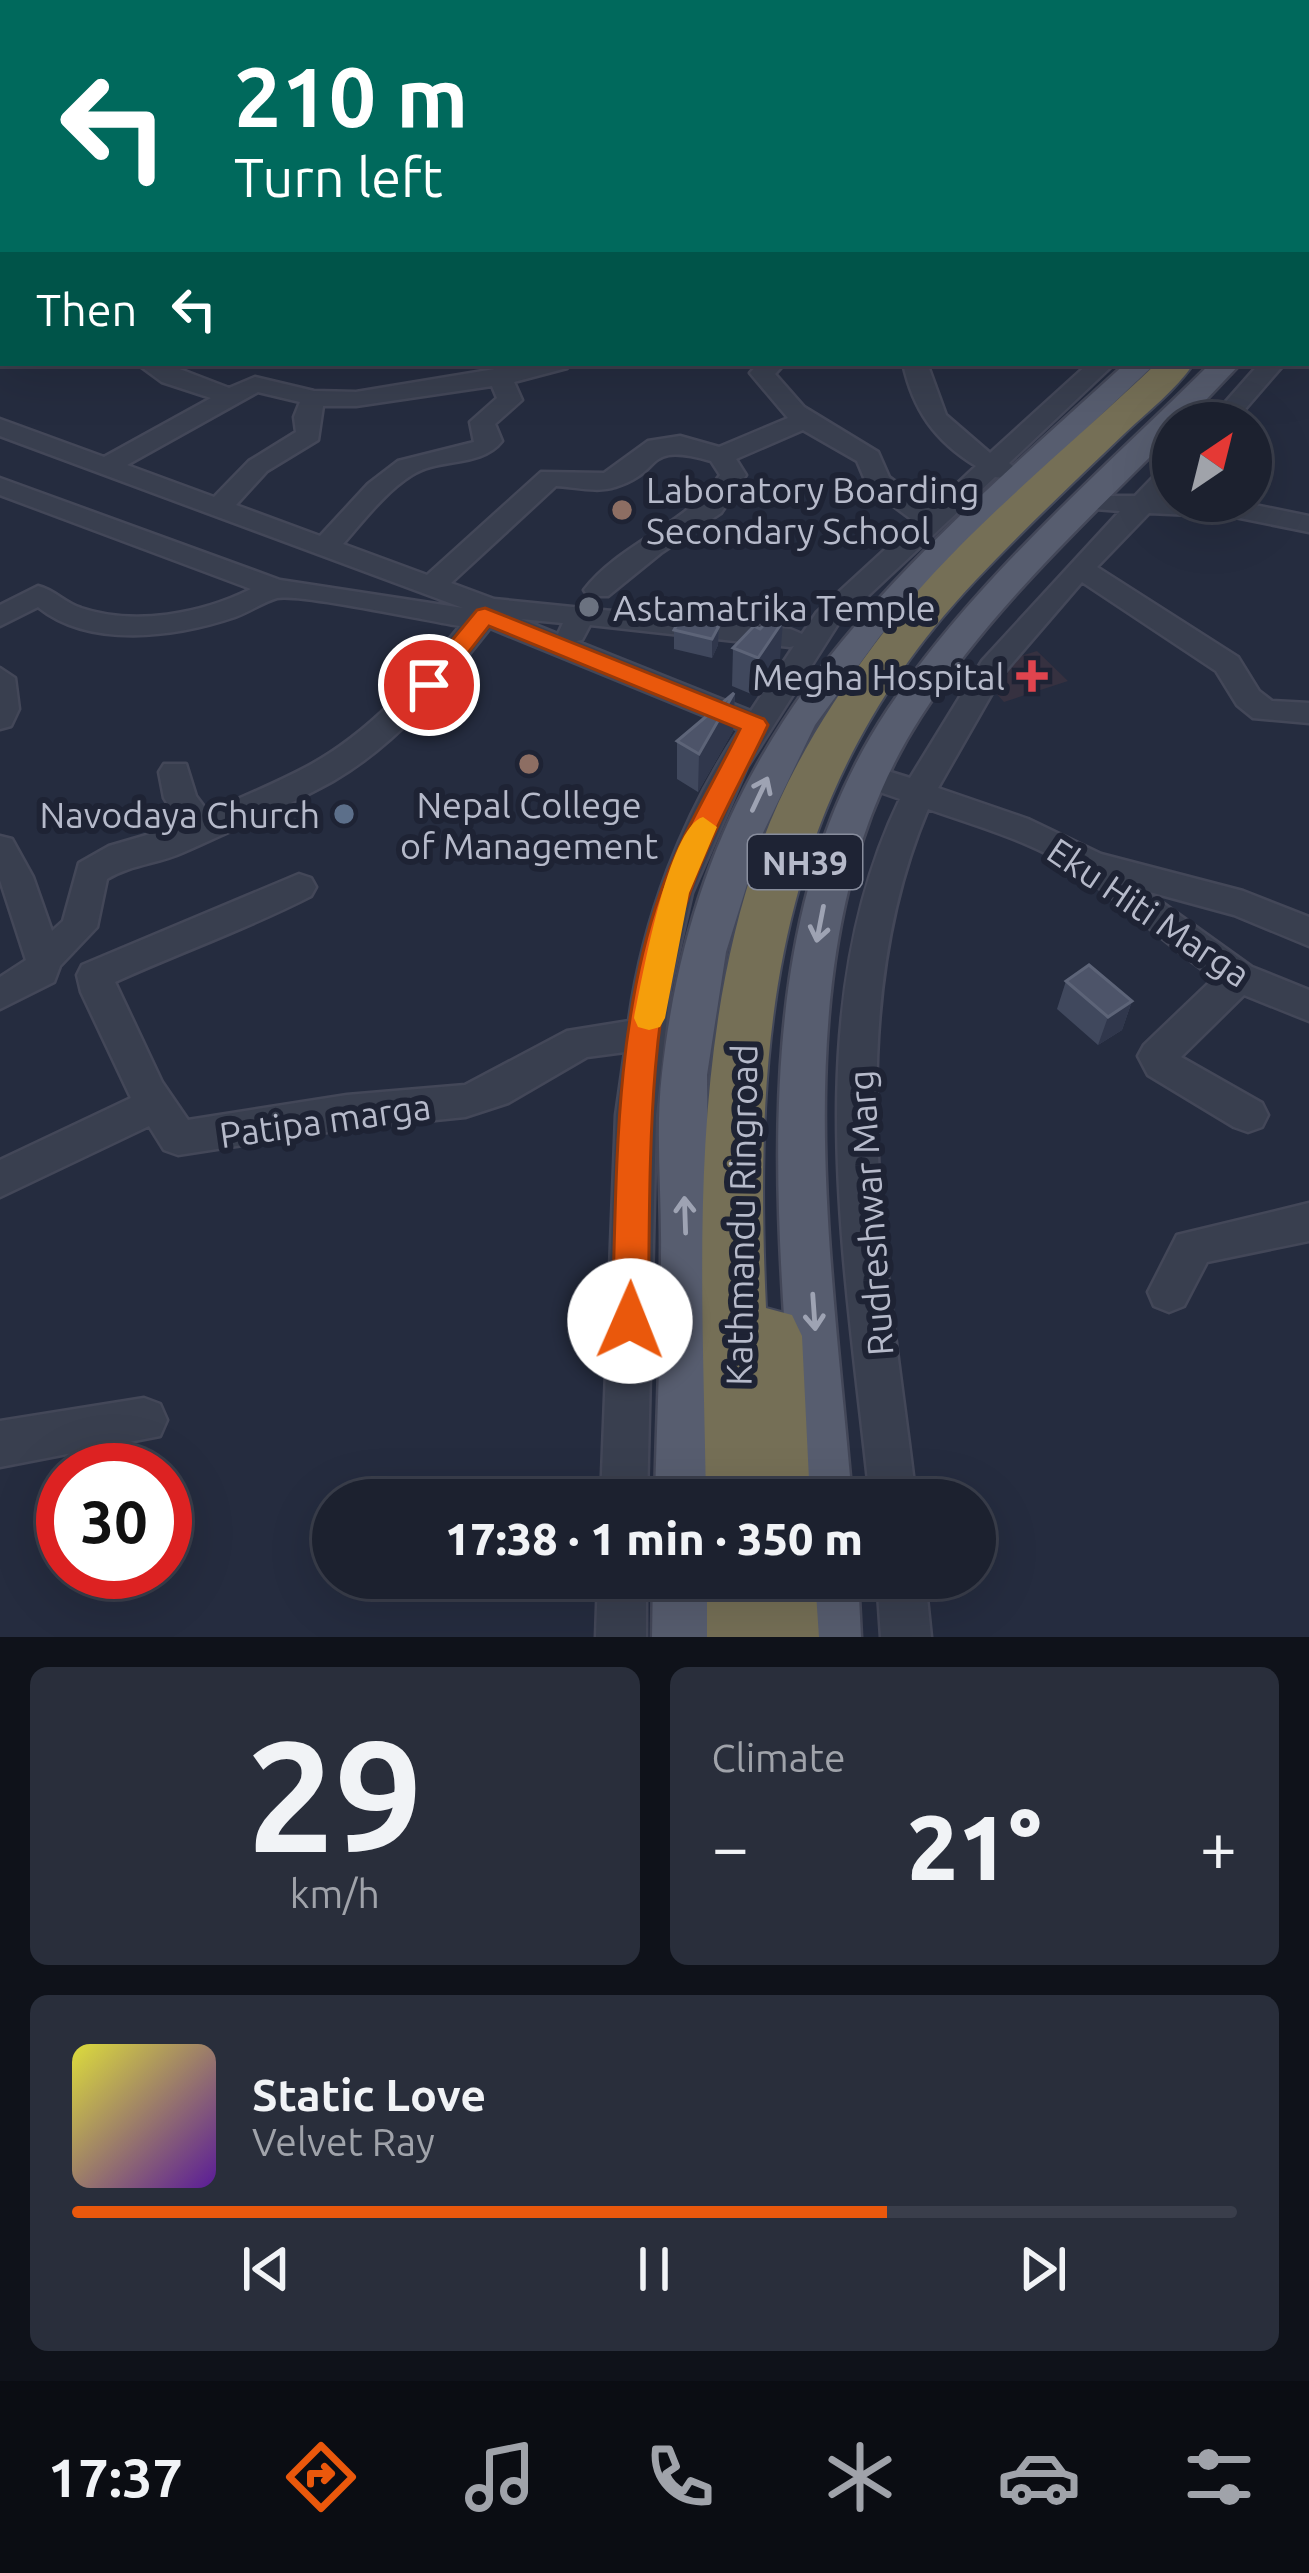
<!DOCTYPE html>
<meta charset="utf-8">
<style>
:root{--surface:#1c212f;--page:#292e3b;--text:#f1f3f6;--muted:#a0a3aa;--line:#3a3e4b;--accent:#ea580c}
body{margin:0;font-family:Ubuntu,sans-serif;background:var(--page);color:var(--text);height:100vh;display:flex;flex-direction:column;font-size:45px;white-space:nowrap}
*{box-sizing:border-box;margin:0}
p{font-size:39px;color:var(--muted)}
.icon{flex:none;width:66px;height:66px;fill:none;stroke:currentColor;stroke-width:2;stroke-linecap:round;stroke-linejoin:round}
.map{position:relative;height:1637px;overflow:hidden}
.details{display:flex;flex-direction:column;gap:30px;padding:30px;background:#0f121a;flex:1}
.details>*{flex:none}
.top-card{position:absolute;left:0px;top:0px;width:1311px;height:366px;box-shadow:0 12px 48px #0002,0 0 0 3px var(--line);background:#00695c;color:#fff;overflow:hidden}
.needle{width:78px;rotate:35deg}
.controls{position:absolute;left:1152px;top:402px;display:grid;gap:24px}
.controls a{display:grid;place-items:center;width:120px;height:120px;border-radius:50%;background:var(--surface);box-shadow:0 12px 48px #0002,0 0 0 3px var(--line);font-size:60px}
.speed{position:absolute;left:36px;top:1443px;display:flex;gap:24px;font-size:60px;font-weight:700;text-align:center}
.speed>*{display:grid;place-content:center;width:156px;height:156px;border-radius:50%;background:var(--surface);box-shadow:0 12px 48px #0002,0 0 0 3px var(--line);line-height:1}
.speed .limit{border:18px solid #d22;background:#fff;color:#111}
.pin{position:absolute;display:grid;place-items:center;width:102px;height:102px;color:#fff;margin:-51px;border:6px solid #fff;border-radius:50%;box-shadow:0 3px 12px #0007}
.me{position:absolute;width:132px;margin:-66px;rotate:1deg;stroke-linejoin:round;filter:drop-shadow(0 0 9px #0008)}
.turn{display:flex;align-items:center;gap:42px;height:252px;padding:0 36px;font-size:54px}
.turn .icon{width:156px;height:156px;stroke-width:2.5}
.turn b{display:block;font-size:84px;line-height:102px}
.then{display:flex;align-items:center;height:114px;padding:0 36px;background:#0003;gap:24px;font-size:45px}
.big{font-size:90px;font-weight:800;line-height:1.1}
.details .tile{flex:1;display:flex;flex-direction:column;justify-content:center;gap:18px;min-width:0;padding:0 42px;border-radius:18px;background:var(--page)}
.details .dial{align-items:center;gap:0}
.dial b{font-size:156px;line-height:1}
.song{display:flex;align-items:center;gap:36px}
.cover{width:144px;height:144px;border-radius:18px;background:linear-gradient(135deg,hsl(60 70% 55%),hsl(270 70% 35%))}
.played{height:12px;border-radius:6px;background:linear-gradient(90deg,var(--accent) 70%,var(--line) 70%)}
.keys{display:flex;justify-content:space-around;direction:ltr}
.heat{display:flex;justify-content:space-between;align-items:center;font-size:66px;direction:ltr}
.details .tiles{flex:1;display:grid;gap:30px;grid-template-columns:1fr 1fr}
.tile:last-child{grid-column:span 2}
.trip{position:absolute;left:312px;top:1479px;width:684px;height:120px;border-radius:60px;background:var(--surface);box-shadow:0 12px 48px #0002,0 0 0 3px var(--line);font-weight:800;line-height:120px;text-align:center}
.tab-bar{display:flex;height:192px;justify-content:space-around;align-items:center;background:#0b0d13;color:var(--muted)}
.tab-bar .icon{width:84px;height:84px}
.tab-bar .selected{color:var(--accent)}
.tab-bar b{font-size:54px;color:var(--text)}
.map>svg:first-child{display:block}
.medical{fill:#363140}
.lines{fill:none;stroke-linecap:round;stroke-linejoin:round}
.minor-casing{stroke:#434758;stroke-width:5}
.major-casing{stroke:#434758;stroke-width:5}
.highway-casing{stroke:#44495a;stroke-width:4}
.minor{fill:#393f4f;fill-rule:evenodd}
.major{fill:#575d6f;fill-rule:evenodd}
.highway{fill:#756f56;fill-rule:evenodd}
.wall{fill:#40485d}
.shaded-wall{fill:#30374c}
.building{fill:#4d5469;stroke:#5d6478;stroke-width:3}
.oneway{stroke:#9ea3b3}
.route{fill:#ea580c;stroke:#983908;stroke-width:3}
.slow{fill:#f59e0b}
.education-dot{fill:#8d6e63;stroke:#1e2334;stroke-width:4.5}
.worship-dot{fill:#6b7280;stroke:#1e2334;stroke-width:4.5}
.health-dot{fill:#e0444e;stroke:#1e2334;stroke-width:4.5}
.service-dot{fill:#5c6f8a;stroke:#1e2334;stroke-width:4.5}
.labels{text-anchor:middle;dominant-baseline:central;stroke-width:12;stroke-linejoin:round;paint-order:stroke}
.shield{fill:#1e2334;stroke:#888d9d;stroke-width:3}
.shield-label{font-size:33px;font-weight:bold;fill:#b6baca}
.poi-label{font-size:36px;fill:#b6baca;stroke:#1e2334;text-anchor:start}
.street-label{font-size:36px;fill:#b6baca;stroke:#1e2334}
</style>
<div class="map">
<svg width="1309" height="1637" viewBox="0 0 1309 1637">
<rect width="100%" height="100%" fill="#252c3f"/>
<path class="medical" d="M1037,651L1068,681L1004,702L994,691L1003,687L995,678L1008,674L1003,668L1014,664L1011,659Z"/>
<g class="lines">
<defs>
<path id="minor" d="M493,0H512L514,3H495Z
M1265,0H1285L1287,3H1267Z
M1308,12H1309V22H1308Z
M1308,52H1309V62H1308Z
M1309,169V182H1308V169Z
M0,180H3V192H0Z
M0,250H3V264H0Z
M0,313H3V327H0Z
M1308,314H1309L1308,329Z
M136,363H164L229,388L255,377L314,391L356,392L531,363H571L567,368L514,382L522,400L495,424L502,441C481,468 439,457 412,475C385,492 364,520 343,544L427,575L541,472L604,473L648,441L680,436L719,447L788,418L750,373L759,363H785L775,374L804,407L878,452L889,477L931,508L976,466C935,441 913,410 903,363H927L946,415L990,453L1089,363H1115L1009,463L1021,473L1017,479L995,477L838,624L747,767L692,893L670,989L656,1115L647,1500H601L616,1115L625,1052L587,1057L508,1103L465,1117L347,1129L178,1155L164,1150L149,1126L0,1197V1160L131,1098L81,992L77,975L82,965L299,874L311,878L316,887L311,896C247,929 181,952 115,982L162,1082L188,1120L347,1095L465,1085L567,1031L629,1021C643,918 682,817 739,730L490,628C445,685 397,744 333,781C286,807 233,830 184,852C158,864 132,864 107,879L97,927L60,966L54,982L0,1009V977L26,960L0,880V836L12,839L33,877L52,931L63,921L79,863L109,846L181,825L164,798L159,772L164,764H186L196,796L208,812C242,797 277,783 310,765C370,732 418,678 460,626C429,621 298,593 277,598C263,602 249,612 235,617C176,637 90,649 38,607L0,626V605L38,586C55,590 65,603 81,608C134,626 201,614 251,589L0,495V478L280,580L463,608L0,436V419L104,457L211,398L162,382ZM492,386L497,398L470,422L474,442L398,461L368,484L320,536L236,505L267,471L318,440L323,406H356ZM258,392L300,402L294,417L296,432L249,461L214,497L127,465ZM803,430L857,461L868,487L915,522L817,612L802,634L790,629L494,599L451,583L556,486C574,487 599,493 615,487C666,472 641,441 711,461L720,475C686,526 621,542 584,590L588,596H608L661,553L721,513L746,475L736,459ZM521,619L563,623L558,634ZM590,625L790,647L794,646L751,711L576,641L582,640Z
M1260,363H1285L1233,423H1207Z
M1173,464V487L1164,498L1235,501L1309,516V532L1235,517L1149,513L1097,567L1238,657L1259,691L1272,701L1309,703V723L1253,718L1237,705L1216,671L1082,582L1003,674L938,788L1028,819L1101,854L1243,891L1309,917V946L1234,915L1146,891L1252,967L1309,990V1021L1244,995L1181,1057L1262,1103L1268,1115L1262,1127L1248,1132L1234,1127L1148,1075L1138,1056L1144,1045L1214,978C1168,945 1127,908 1082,875C1038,843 979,827 928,809C836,1025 890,1275 916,1500H870C847,1273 796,1013 900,799L857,784L852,776L857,768L868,765L910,778L982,661L1120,511L1083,508L1079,502L1083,496H1135L1164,466Z
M0,668L15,678L19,709L11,726L0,729Z
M1309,1203V1241L1207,1262L1184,1306L1169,1312L1154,1306L1148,1292L1177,1235Z
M144,1398L160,1404L167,1420L160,1436L0,1467V1421Z
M598,1578H646V1637H596Z
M877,1578H925L931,1637H881Z"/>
<path id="major" d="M526,0H561L524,3Z
M0,38H3V50H0Z
M1309,190V205H1308V190Z
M1309,277V294H1308V277Z
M1126,363H1156L953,555L880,636L815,725L763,833L726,952L707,1075L711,1500H655C657,1418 661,1336 661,1255C662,1194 655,1134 662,1073C701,729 887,581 1126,363Z
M1211,363H1241L1184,423H1173V434C1084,523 989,611 920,718C777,940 832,1252 852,1500H796C782,1241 735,938 888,709C976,578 1100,473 1211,363Z
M653,1578H711L710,1637H652Z
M800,1578H858L861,1637H803Z"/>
<path id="highway" d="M1309,245V264H1308V245Z
M1157,363H1194C1176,390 1147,412 1124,434C1074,482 1023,530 975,581C776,792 753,1030 766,1308L792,1315L802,1336L810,1500H706C703,1284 686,1058 759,851C785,777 827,708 874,645C952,539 1062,454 1157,363Z
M707,1578H815L819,1637H707Z"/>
</defs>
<use href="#minor" class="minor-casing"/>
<use href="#major" class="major-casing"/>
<use href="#highway" class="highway-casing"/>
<use href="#minor" class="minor"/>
<use href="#major" class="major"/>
<use href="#highway" class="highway"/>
</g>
<path class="wall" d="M92,0H122V3H97Z
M719,626L718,645L712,658L674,649V630Z
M733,648L780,659L756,696L732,686Z
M735,693L733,731L698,792L677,779V741Z
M1066,981L1132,1001L1122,1030L1098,1045L1057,1009Z"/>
<path class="shaded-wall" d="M8,0H69L57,3H4L3,1Z
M783,621L780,659L756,696L758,658Z
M719,626L718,645L712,658V639Z
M735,693L733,731L698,792L699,754Z
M1132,1001L1122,1030L1098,1045L1108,1017Z"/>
<path class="building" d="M772,617L783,621L758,658L733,648L754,626L760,629Z
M679,621L719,626L712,639L674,630Z
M734,693L699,754L677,741Z
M1089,965L1132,1001L1108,1017L1066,981Z"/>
<defs><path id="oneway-shaft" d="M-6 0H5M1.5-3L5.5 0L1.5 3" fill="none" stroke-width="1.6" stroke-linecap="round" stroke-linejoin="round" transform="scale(3)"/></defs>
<g class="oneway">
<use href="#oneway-shaft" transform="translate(760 794) rotate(-65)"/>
<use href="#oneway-shaft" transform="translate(820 924) rotate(101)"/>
<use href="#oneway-shaft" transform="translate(685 1215) rotate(-92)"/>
<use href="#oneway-shaft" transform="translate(814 1312) rotate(86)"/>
</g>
<path class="route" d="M485,608L764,719L768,725C742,780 710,835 690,892C644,1018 651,1188 648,1321L642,1333L630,1338L617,1333L612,1321C617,1181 613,1029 660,894C680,837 714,782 740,729L489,626L438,691H420L416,685L420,679L477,610Z"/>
<path class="slow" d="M703,817L717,827L689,893L665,1018L660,1027L649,1030L638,1027L634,1018C642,980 668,827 703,817Z"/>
<g class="education-dot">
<circle cx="622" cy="510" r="12"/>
<circle cx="529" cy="764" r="12"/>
</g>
<circle class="worship-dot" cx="589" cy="607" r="12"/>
<path class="health-dot" d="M1026 658h12v12h12v12h-12v12h-12v-12h-12v-12h12z"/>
<circle class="service-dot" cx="344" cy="814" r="12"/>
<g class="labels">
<rect class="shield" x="748" y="835" width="114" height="54" rx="9"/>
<g class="shield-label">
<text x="805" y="862">NH39</text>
</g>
<g class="poi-label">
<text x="646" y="489">Laboratory Boarding<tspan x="646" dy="41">Secondary School</tspan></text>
<text x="613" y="607">Astamatrika Temple</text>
<text x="1005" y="676" text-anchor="end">Megha Hospital</text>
<text x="529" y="804" text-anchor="middle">Nepal College<tspan x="529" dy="41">of Management</tspan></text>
<text x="320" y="814" text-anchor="end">Navodaya Church</text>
</g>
<g class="street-label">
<text transform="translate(1149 912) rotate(34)">Eku Hiti Marga</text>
<text transform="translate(325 1120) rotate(-8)">Patipa marga</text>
<text transform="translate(870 1213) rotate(-94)">Rudreshwar Marg</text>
<text transform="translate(741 1215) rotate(-89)">Kathmandu Ringroad</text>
</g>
</g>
</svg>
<div class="controls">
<a><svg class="needle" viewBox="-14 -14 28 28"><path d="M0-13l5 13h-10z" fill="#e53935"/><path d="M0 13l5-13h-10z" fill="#a0a3aa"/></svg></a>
</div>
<div class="speed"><div class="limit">30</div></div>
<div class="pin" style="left:429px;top:685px;background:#d93025"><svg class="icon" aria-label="arrive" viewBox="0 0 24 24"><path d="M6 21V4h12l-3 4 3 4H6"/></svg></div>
<svg class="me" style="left:630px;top:1321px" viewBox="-20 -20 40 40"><circle r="19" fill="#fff"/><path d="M0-13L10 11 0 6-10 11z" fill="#ea580c"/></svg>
<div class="trip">17:38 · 1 min · 350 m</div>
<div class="top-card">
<div class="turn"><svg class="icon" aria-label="left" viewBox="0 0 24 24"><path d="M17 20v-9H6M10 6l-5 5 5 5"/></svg><div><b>210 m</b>Turn left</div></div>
<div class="then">Then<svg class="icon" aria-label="left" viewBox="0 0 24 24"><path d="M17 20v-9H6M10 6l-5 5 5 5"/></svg></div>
</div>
</div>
<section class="details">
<div class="tiles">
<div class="tile dial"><b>29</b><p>km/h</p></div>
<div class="tile"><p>Climate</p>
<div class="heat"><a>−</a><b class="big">21°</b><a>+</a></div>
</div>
<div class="tile">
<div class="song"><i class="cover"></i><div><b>Static Love</b><p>Velvet Ray</p></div></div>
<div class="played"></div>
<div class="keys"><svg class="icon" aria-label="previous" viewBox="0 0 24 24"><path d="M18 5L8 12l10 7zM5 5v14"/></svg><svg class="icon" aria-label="pause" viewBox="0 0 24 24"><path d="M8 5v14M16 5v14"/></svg><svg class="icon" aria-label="next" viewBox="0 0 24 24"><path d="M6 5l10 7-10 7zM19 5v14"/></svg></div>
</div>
</div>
</section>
<nav class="tab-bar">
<b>17:37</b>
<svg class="icon selected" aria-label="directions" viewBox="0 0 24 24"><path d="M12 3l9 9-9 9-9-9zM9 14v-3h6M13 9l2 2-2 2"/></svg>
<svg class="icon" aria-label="music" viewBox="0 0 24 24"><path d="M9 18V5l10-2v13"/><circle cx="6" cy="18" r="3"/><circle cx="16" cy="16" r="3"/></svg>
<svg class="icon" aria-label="phone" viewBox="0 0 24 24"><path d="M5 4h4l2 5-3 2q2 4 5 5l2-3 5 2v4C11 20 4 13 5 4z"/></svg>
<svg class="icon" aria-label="climate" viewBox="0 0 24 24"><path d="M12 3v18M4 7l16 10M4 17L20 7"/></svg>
<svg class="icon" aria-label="car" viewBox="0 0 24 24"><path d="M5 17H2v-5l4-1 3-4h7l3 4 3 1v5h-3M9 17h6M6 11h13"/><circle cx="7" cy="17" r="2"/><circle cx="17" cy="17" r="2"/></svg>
<svg class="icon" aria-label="filters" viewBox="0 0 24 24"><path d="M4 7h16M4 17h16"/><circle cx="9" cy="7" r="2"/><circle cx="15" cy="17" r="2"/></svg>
</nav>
